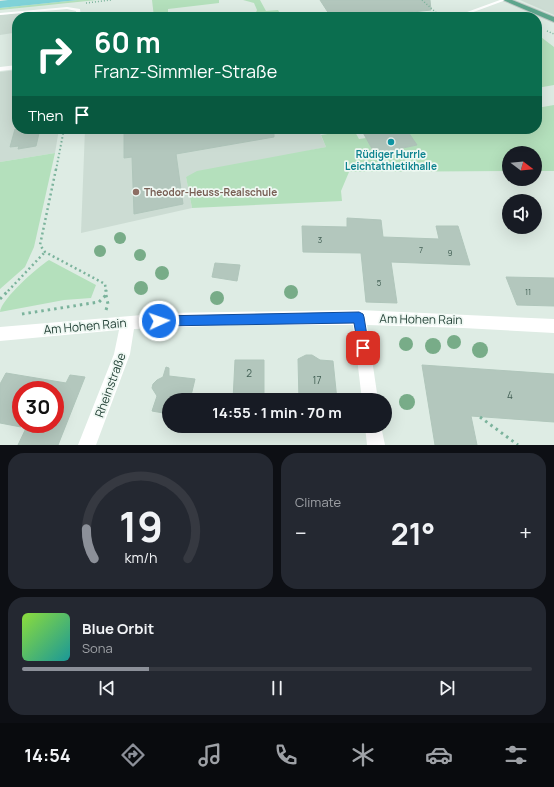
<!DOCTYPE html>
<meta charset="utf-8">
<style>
:root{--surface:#171b24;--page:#242831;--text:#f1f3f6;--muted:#9ea1a6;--line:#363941;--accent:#8c9099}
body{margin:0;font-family:Manrope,sans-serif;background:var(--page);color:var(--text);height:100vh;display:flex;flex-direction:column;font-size:15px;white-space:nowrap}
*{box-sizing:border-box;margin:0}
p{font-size:13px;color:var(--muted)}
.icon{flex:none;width:22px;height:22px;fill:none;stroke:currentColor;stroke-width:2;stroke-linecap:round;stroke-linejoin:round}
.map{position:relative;height:445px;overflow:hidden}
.details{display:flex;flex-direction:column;gap:8px;padding:8px;background:#0d0f14;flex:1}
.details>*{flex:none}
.guide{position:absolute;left:12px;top:12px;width:530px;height:122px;border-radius:16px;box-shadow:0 4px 16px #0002;background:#0b6e4f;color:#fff;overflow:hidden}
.needle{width:26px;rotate:106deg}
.buttons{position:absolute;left:502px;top:146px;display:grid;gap:8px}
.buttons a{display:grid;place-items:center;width:40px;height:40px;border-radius:50%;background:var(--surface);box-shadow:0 4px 16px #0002;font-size:20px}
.speed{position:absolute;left:12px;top:381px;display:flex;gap:8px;font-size:20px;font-weight:700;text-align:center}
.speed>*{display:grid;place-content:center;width:52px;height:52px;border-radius:50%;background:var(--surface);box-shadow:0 4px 16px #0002;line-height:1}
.speed .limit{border:6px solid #d22;background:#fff;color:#111}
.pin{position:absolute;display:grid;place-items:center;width:34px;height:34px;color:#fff;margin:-17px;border-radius:8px;box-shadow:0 2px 6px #0006}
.me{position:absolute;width:44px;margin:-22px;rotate:87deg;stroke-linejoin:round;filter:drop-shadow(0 0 3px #0008)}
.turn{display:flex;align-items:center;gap:14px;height:84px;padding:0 16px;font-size:18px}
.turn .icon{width:52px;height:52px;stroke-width:2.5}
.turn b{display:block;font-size:28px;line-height:34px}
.then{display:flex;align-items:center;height:38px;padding:0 16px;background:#0003;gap:8px;font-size:15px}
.big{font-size:30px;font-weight:700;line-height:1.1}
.details .tile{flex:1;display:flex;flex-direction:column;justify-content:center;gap:6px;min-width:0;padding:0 14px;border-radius:16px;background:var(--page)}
.details .dial{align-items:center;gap:0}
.dial svg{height:104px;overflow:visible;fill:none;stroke:var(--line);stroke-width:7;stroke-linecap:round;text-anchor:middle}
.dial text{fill:var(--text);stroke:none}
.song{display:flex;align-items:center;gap:12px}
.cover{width:48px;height:48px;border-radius:6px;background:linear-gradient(135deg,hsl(90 70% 55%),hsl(180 70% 35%))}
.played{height:4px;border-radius:2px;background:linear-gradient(90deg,var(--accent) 25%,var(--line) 25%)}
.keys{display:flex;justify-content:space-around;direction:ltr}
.heat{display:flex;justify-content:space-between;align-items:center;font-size:22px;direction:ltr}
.details .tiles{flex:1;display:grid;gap:8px;grid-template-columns:1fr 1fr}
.tile:last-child{grid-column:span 2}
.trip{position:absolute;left:162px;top:393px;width:230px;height:40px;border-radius:20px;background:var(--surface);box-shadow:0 4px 16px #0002;font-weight:700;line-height:40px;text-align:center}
.dock{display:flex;height:64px;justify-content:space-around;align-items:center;background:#090b0e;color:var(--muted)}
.dock .icon{width:28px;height:28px}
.dock .current{color:var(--accent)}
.dock b{font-size:18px;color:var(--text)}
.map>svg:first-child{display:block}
.built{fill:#ccdcd3}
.green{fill:#b4e0bc}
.water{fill:#7fd2d8}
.building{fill:#b3c7bd;stroke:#b0c6bb}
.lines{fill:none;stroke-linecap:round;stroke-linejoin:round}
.primary-casing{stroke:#c0c9c6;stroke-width:2}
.path-far3{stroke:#7bb39c;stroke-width:1.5;stroke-dasharray:1 2;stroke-linecap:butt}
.path-far2{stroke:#7bb39c;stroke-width:2;stroke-dasharray:1.5 2.5;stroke-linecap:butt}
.path-far1{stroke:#7bb39c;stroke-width:2.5;stroke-dasharray:2 3;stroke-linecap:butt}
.path{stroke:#7bb39c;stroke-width:3;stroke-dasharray:2.5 4;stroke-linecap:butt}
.lane{fill:#fff;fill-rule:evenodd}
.street{fill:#fff;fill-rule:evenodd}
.primary{fill:#5ea68d;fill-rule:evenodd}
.tree{fill:#78ac88}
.route{fill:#1a73e8;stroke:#114b97}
.culture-dot{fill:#0f9aa8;stroke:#eff8f3;stroke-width:1.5}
.education-dot{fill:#8d6e63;stroke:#eff8f3;stroke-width:1.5}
.labels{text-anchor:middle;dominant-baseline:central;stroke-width:3.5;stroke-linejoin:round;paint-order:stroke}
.number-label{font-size:8px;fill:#436055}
.culture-label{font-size:10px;font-weight:bold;fill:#0d838f;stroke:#eff8f3}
.education-label{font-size:10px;font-weight:bold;fill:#785e54;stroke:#eff8f3;text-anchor:start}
.near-number-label{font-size:10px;fill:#436055}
.near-street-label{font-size:12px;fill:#1e3d32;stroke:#eff8f3}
</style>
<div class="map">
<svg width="554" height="445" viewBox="0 0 554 445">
<rect width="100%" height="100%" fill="#deece4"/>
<path class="built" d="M520,0H554V15Z
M20,13L19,17H17L13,33L0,35V15Z
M17,70V129H59L55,153L0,162V72Z
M85,129H318L326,147L186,177L192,208L81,233Z"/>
<path class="green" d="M78,0H97L0,10V8Z
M152,0H219V3L168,9V17H154Z
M243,0H260L266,11L278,10L282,17H254L257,10L254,3Z
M537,34L554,47V85L537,88Z
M554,105V171H535V153H509V171L349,172L341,191L342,201L192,208L186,177L197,171L326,147L321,135L354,130L359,139L366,138L375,154L417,145L407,131L416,129H537V108Z
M55,153L34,247L25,267L0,289V162Z
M49,260L96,285L91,298L64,300L0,312C1,299 38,267 49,260Z"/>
<path class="water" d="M8,0H78L0,8V1Z"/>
<path class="building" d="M320,0H430L431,10L366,17H331Z
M15,129H40L36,146L18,149L19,146L10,147Z
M124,129H274V137L176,154L183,204L134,214L132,157L124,158Z
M361,129H406L417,145L375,154Z
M347,218L381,220L383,237L439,239L436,226H458L470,265L391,262L397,303L366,302L361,253L303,252L302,226L347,227Z
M215,263L240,265L237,281L212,277Z
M506,277L554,278V306L517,305Z
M306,355H312L320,360L333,361L337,400H299L298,359Z
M235,360H264V400H233Z
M422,365L554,374V422L471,416L477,445H435Z
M166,367L169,368V376L195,379L190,400H169V414L152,411L157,396L152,388L153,384L157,380L163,377Z
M6,373L66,383L70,375L85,377L58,445H18L28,424H55V390H21V427L0,423V384Z"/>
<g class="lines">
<defs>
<path id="primary" d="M503,0H512L554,17V22Z"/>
</defs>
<use href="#primary" class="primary-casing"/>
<path class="path-far3" d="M422,0L441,17
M86,3L111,0
M547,31L554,34"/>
<path class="path-far2" d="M56,170L64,129"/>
<path class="path-far1" d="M56,169L40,245L45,252L105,284L106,291
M8,291L45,252"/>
<path class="path" d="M106,295L108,304L106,310
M0,299L9,290
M22,314L99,302L106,295V290
M480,417L518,445"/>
<path class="lane" d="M500,0H506L460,17L456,16Z
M67,7L80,9L81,17H77L76,11L67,9L0,15V13Z"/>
<path class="street" d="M458,14L460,15L461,17H450Z
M17,65V69L0,71V67Z
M359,310L554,319V333L463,328L367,325L378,400H362L353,325H236L134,329L130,354L96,445H78L114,354L119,330L0,341V327L166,313Z
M365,426H381L385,445H367Z"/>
<use href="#primary" class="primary"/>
</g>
<g class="tree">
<circle cx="120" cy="238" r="6"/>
<circle cx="100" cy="251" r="6"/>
<circle cx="140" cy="255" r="6"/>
<circle cx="162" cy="273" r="7"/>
<circle cx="141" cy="288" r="7"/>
<circle cx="291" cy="292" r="7"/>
<circle cx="217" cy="298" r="7"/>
<circle cx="454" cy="342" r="7"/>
<circle cx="406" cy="344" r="7"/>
<circle cx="433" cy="346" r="8"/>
<circle cx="480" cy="350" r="8"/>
<circle cx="407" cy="402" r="8"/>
</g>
<path class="route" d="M359,312L363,314L364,317L369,348L367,352L363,354L359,352L354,323L159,326L155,325L153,321L155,317L159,316Z"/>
<circle class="culture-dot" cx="391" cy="142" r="4"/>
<circle class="education-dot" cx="136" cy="192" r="4"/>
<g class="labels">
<g class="number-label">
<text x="320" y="239">3</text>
<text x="421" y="249">7</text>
<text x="450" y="252">9</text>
<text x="379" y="282">5</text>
<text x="528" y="291">11</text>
</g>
<g class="culture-label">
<text x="391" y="154">Rüdiger Hurrle<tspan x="391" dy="12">Leichtathletikhalle</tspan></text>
</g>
<g class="education-label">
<text x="144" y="192">Theodor-Heuss-Realschule</text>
</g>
<g class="near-number-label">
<text x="249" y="373">2</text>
<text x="317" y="380">17</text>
<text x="510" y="395">4</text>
</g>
<g class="near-street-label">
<text transform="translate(421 319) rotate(1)">Am Hohen Rain</text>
<text transform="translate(85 326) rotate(-5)">Am Hohen Rain</text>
<text transform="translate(110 385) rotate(-70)">Rheinstraße</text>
</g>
</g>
</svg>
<div class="buttons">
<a><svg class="needle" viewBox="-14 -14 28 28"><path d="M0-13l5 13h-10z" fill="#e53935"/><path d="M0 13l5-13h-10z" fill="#9ea1a6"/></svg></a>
<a><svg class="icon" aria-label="sound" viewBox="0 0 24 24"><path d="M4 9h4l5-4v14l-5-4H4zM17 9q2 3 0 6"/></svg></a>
</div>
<div class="speed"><div class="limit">30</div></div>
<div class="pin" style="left:363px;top:348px;background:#d93025"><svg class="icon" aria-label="arrive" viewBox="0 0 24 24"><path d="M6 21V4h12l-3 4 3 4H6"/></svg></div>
<svg class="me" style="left:159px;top:321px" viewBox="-20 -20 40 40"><circle r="17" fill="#1a73e8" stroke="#fff" stroke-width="3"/><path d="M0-11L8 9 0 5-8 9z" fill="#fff"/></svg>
<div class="trip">14:55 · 1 min · 70 m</div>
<div class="guide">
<div class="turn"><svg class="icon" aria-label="right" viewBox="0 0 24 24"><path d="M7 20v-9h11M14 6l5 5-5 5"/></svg><div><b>60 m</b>Franz-Simmler-Straße</div></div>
<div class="then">Then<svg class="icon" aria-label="arrive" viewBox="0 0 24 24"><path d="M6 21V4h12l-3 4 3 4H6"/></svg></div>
</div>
</div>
<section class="details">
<div class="tiles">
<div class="tile dial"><svg viewBox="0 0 100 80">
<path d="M14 69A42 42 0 1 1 86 69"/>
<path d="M14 69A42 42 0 0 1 8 46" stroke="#8c9099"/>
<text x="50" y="56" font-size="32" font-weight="700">19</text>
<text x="50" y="72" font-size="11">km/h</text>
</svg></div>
<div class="tile"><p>Climate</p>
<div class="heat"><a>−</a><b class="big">21°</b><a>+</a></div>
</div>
<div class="tile">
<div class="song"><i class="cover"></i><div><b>Blue Orbit</b><p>Sona</p></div></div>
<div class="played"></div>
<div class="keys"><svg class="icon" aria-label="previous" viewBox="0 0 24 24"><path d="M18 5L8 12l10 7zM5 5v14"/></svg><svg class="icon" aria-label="pause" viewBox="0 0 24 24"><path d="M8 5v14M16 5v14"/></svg><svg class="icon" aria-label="next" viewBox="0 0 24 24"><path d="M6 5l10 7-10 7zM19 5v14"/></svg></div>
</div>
</div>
</section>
<nav class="dock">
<b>14:54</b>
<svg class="icon current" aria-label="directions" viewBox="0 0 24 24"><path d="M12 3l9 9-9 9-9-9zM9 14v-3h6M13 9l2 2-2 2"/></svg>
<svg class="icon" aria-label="music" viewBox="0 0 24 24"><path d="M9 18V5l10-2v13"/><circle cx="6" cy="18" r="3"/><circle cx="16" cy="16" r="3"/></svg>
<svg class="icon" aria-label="phone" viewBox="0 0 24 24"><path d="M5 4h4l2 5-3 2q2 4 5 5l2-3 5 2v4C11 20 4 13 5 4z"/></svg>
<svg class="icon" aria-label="climate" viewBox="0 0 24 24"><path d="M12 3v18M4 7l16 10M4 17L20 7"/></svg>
<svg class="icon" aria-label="car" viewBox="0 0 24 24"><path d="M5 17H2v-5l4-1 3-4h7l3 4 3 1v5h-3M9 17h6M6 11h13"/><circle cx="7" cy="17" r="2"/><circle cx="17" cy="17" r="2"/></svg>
<svg class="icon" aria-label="filters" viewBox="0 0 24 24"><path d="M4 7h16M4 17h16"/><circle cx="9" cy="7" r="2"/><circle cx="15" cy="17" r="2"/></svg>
</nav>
